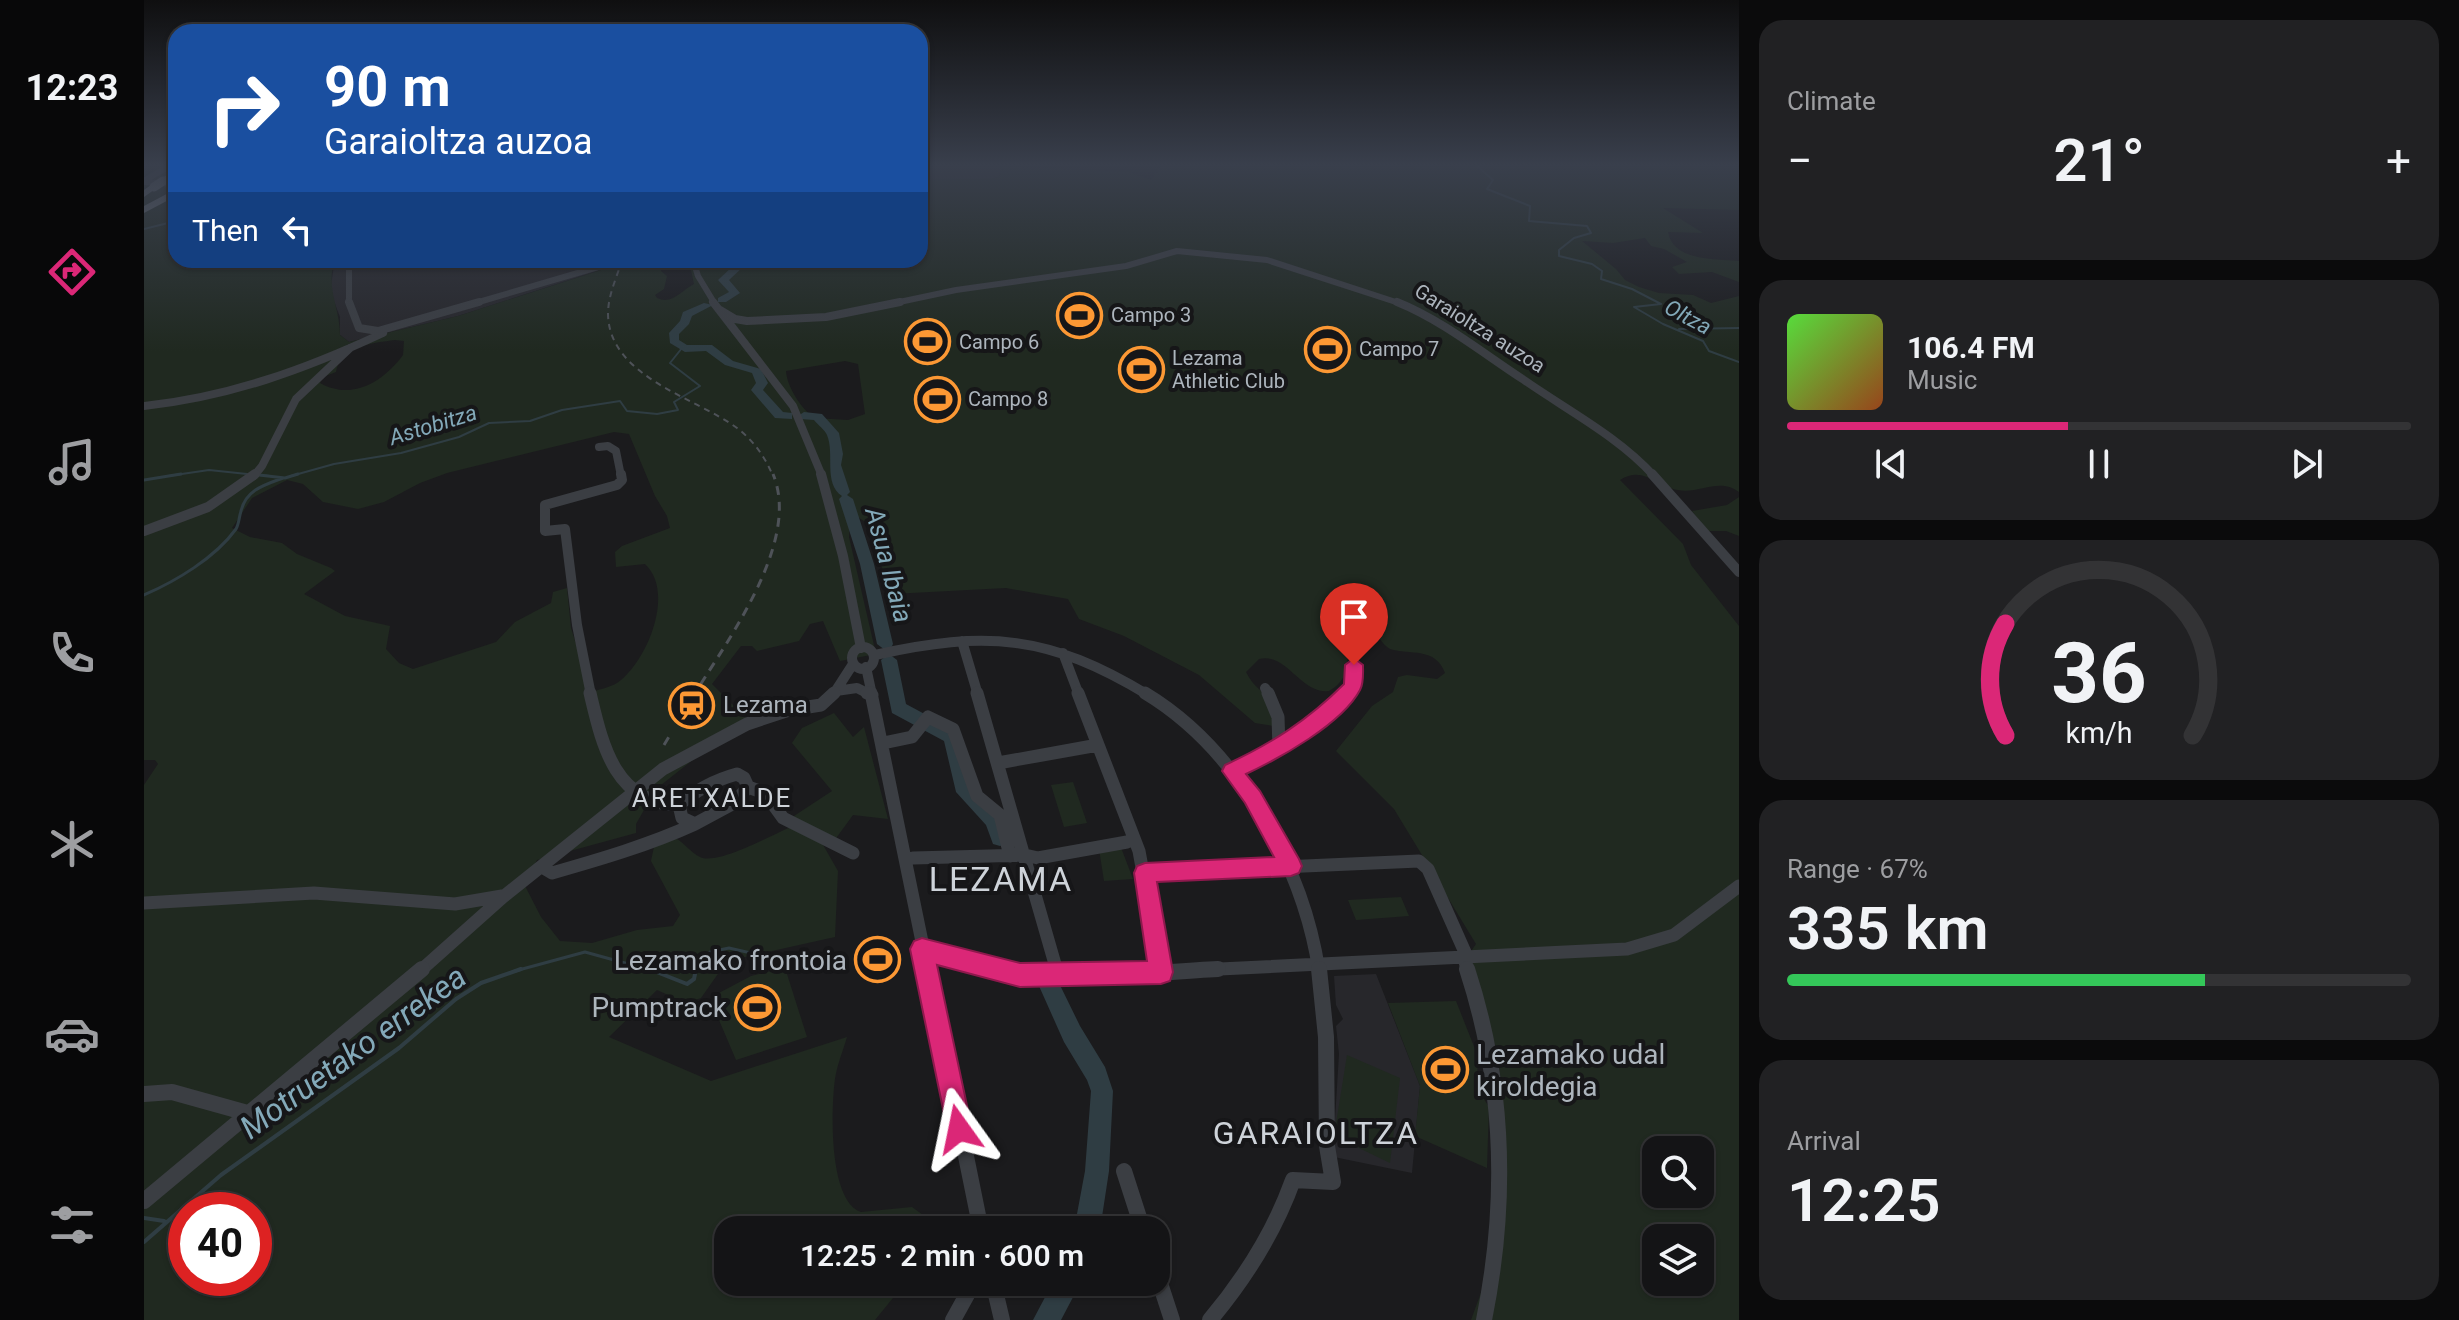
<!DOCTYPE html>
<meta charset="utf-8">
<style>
:root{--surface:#141416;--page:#212123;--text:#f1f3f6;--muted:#9d9ea1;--line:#333335;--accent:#db2777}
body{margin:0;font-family:Roboto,sans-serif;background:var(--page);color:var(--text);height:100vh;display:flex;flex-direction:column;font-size:30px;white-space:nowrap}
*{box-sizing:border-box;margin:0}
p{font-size:26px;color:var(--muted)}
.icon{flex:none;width:44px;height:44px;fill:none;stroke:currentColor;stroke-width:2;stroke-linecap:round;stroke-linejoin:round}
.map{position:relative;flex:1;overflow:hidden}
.panel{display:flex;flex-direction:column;gap:20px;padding:20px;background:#0b0b0c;width:720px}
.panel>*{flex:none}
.banner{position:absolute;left:24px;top:24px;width:760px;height:244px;border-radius:24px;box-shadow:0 2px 6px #0004,0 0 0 2px var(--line);background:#1a4fa0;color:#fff;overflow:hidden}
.controls{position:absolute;left:1498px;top:1136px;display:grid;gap:16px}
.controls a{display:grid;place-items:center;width:72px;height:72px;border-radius:16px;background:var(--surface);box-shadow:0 2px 6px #0004,0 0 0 2px var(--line);font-size:40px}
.speed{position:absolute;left:24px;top:1192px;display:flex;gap:16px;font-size:40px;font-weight:700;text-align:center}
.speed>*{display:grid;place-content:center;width:104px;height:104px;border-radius:50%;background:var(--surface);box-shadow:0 2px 6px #0004,0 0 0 2px var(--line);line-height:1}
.speed .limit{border:12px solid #d22;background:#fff;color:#111}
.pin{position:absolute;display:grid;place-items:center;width:68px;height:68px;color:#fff;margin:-82px -34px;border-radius:50% 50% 50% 0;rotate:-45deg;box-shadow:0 0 8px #0007}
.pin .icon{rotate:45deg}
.me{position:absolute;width:88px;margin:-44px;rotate:348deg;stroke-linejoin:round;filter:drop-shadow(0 0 6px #0008)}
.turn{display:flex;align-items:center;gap:28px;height:168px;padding:0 24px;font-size:36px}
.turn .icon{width:104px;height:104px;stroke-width:2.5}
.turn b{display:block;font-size:56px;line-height:68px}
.then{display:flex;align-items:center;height:76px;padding:0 24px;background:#0003;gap:16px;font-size:30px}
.big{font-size:60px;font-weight:600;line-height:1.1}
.panel .card{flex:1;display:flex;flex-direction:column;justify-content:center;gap:12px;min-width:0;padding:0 28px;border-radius:24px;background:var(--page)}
.panel .dial{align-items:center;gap:0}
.dial svg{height:208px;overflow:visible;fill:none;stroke:var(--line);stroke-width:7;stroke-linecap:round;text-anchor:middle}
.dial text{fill:var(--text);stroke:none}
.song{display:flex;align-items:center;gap:24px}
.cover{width:96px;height:96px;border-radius:12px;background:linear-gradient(135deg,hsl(110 70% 55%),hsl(20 70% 35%))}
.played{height:8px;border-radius:4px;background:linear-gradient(90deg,var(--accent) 45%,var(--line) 45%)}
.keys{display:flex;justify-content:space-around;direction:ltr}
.heat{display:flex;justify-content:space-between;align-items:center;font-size:44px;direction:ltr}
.charge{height:12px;border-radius:6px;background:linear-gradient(90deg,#34c759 67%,var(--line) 0)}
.trip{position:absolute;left:570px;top:1216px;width:456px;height:80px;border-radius:24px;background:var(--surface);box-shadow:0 2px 6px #0004,0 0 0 2px var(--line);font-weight:600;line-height:80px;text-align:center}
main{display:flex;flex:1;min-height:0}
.menu{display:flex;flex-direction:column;width:144px;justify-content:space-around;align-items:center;background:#080809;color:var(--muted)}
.menu .icon{width:56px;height:56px}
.menu .selected{color:var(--accent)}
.menu b{font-size:36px;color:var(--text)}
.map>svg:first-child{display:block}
.built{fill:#27272b}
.green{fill:#202920;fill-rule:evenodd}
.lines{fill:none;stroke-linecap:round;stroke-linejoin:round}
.stream-far2{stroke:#2f3d43;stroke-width:2}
.stream-far1{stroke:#2f3d43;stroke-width:3}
.stream{stroke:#2f3d43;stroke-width:4}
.river{fill:#2f3d43;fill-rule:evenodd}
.minor-far4{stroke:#3b3e43;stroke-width:6}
.minor-far3{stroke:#3b3e43;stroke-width:8}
.minor-far2{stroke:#3b3e43;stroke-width:10}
.minor-far1{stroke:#3b3e43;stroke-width:13}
.minor{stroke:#3b3e43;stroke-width:16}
.highway{fill:#676d74;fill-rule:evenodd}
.rail-far1{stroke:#4e5258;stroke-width:2;stroke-dasharray:6 5;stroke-linecap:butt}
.rail{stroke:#4e5258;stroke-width:3;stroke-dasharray:9 7;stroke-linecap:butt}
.highway-bridge{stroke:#676d74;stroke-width:9}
.route{fill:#db2777;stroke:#8e194d;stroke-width:2}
.labels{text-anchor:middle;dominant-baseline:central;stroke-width:8;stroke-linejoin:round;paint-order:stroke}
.far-poi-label{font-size:20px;fill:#adb5bd;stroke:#161618;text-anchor:start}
.far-street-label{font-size:20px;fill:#adb5bd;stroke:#161618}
.far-water-label{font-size:22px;font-style:italic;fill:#83a9b9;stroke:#161618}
.poi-label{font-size:24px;fill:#adb5bd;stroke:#161618;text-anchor:start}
.water-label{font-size:26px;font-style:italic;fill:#83a9b9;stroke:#161618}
.neighbourhood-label{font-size:26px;letter-spacing:2px;fill:#ced3d9;stroke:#161618}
.near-poi-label{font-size:28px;fill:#adb5bd;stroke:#161618;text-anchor:end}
.near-water-label{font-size:32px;font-style:italic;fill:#83a9b9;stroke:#161618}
.near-neighbourhood-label{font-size:32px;letter-spacing:2px;fill:#ced3d9;stroke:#161618}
.near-quarter-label{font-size:34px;letter-spacing:2px;fill:#ced3d9;stroke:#161618}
</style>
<main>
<nav class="menu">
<b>12:23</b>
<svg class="icon selected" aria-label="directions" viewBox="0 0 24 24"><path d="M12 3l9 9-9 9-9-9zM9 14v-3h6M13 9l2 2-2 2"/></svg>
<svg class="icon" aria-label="music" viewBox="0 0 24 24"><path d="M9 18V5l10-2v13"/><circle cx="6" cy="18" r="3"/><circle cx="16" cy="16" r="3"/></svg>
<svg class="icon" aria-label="phone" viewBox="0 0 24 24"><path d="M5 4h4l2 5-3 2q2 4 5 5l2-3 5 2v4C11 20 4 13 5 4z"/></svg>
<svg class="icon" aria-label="climate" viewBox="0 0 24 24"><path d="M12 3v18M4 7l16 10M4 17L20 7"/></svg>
<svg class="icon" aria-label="car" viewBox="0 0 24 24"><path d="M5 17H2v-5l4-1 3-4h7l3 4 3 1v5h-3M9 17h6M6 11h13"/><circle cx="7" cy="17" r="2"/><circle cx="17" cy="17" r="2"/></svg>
<svg class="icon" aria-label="filters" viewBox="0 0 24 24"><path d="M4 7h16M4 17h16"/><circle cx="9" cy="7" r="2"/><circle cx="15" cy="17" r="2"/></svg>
</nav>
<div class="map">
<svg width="1595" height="1320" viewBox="0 0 1595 1320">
<rect width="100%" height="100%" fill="#1b1b1d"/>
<path class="built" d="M780,166H856L857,171L854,177L841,180H784L779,178Z
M191,260H462L459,269L314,316L205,342L196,335V317L186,291Z
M1232,974L1276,1086L1268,1173L1185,1156L1190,1136L1195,1054L1192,1026L1199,1019L1192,1005L1190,976Z"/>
<path class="green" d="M0,166H32V260H191C181,287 196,308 196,335L205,342L314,316L488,260H776V166H780L782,180L852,178L856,175V166L985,172L1007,180L1017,166H1595V210L1519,208L1559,233L1524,232C1529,261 1571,259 1595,261V282L1568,272L1535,274L1528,267L1543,262L1520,249L1507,246L1501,238L1469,243L1438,241L1472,269L1481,280L1495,287L1515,293L1549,295L1567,303L1595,296V492C1575,477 1556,494 1534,490C1512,486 1499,465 1476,480L1539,544L1547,565L1595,626V1320H1327L1350,1257L1358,1088L1352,1047L1319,963L1332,944L1250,809L1192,751L1228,706L1249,692L1254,677L1263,675L1293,679L1301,673C1292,647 1266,655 1246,649C1218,630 1242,594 1190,600L1187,607C1199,632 1218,673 1185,691C1156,694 1143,652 1115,659L1102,672C1114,697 1132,691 1141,728L1111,723L1055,675L980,636L935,619L924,599L862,588L748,594L737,565L728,526L712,516L706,521L705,537L732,654L696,661L679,621L666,624L655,641L613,651L608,646H597L568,684L602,718L512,789L492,824V833L393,860L380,884L397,917L416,941L448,943L493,930L529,926L536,915L507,861L511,842L531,838C541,843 547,853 556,857C575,866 632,832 652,825L650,816L688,791L648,743L658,728L690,713L709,737L720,727L744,819L709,815L690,841L678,843L694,871L691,937L583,961L557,998L542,1003L513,990L465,1037L567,1081L703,1037C699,1051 693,1065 691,1079C687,1107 684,1201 717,1212L768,1207L779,1215L786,1230H584V1282H762L731,1320H0V785L14,764L11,760H0ZM545,261L550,284C537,291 528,305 513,298L511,295L520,289L523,276L517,271V267ZM251,340L260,341L259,355C239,382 208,401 176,383L179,377L192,372C196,346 229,343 251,340ZM701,361L714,364L721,414L704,420L670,418C657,408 643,387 642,371ZM470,432L485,434L511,496L523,516L526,528L478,546L471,552L472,567L501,564C531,592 504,658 477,680C469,687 457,689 447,692L427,628L423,588L409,592L407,603L371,622L352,642L269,669L255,663L242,649L246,626L201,616L160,594L191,571L187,568L153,554L138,543L106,537L88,528L108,498L143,480L159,484L179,502L214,509L240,502L276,483L303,473ZM1512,1150H1556V1194H1512ZM42,1210H110V1278H42ZM1512,1238H1556V1282H1512Z
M1595,497V536L1582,531H1562L1548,511L1583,505Z
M929,782L943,823L920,827L907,785Z
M976,845L989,879L960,881L955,849Z
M1257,897L1265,916L1212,920L1204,900Z
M631,970L643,974L663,1037L592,1060L575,1020L573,994L607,976Z
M1312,1001L1333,1054L1334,1090L1345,1107L1343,1168L1271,1136L1276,1086L1244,1003Z
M1203,1055L1256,1078L1246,1163L1190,1136Z"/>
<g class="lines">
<path class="stream-far2" d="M1333,166L1349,180L1343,189L1386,206L1385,221L1443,226L1447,233L1430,238L1415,250V256L1448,264L1458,271L1457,279L1488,289L1517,304L1490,307L1519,324L1559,341L1565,351L1595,362
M0,229L32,221
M1535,329L1595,328
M115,475L126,476
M24,476L65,470L103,474
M147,476L190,464L257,453L315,437L345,423L386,421L418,410L476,401L483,411L513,414L534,410L530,402L556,386L526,363L538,348"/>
<path class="stream-far1" d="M115,475L141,478L154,474
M0,480L37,474
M0,595C32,581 71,558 92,529C95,524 95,517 97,511C102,490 120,485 139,478
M371,971L441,952L510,971
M552,971L555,958L566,952L585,948L633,959L684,954"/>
<path class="stream" d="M505,969L543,984L550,979L552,969
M0,1218L20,1221
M0,1242L77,1175L255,1048L312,999L337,983L377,969"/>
<path class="river" d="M588,260H598L599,267L585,280L596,293L582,302H574V298L585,292L574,280L589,266Z
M560,303L569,305L548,316L545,324L535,334V340L543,345H568L589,361L617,369L624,383L619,390L639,412L648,413V419L631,418L607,390L612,383L608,373L581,365L562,351L541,352L526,343L525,333L536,321L539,312Z
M660,412L678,414L695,433L699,454L697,465L706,492L703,495L709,499L730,564L749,644L747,648L741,650L733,644L716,564L695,499L698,496C679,483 691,454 683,435C681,430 674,425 670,420L656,419L654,416Z
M745,654L753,660L762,704L812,731L820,744L829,788L857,814L865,838L863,844L856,846L849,844L842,825L812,792L800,741L748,713L737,660Z
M906,975L913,979L936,1026L961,1067L969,1091L965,1171L956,1230H930L941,1171L947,1091L943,1080L920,1042L895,986L899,979Z
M909,1282H937L917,1320H889Z"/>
<path class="minor-far4" d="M776,173L779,166
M0,181L25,166
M0,182L32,184
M205,260V304
M549,260L554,276L571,304
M204,265L238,260
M328,304L478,260
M746,304L812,290L982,266L1033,251L1123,260L1258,304"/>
<path class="minor-far3" d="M205,302L215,328L234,331L335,302
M569,302L649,406L678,476
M1253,302C1298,320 1340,354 1380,380C1423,410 1475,437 1510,476
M576,310L591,319L603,321L682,317L756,302
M0,406C85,397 162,369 239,333
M455,447L464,446L472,451L477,476
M110,476L118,466L152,399L206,348"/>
<path class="minor-far2" d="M677,474L699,556L717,648
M1508,474L1595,572
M0,531L64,507L111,474
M818,641L834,695
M708 658a11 11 0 1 1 22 0a11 11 0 1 1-22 0Z
M919,653L935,695
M731,655C843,630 905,635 1004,695
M722,667L728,695
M1121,688L1126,695
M692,691L713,688L727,695
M447,695L433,625L421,529L401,531V505L473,485L478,480L477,474
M689,695L709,664
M1204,695C1215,671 1209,651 1205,626"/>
<path class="minor-far1" d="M446,693C458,743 470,804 535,805
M723,693L728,695
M727,693L784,971
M833,693L913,971
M934,693L995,851L1017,971
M1001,693C1094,749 1159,866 1175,971
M1124,693L1134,717L1135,749
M744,742L768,737L784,717L809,729L833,796L856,815L866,856
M854,763L954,745
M1088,771C1129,752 1177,730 1205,693
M593,774L600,778L604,787L590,803L551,824L538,818L535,805C552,790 571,780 593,774Z
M604,787L621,793L639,818L709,853
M769,858L881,855L894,858L983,842
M398,867L408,873C457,859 505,845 551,824
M1001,873L1275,861L1284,869L1324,959
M0,903L170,893L311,904L358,896
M778,949L861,971
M1320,959L1324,971
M276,971L359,897L519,769L603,724L645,710L677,705L690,693
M1034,971L1483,949L1530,935L1595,886"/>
<path class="minor" d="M784,969L837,1230
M854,969C918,986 1007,972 1074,969
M913,969L915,977
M1323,969C1361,1085 1364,1201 1340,1320
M0,1094L28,1092L107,1114
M980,1171L999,1230
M0,1201L278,969
M1012,1271L1028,1320
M849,1282L858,1320
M809,1320L830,1282
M1066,1320C1102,1277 1130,1233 1149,1180L1189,1182L1183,1146L1182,1037L1175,969"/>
<path class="highway" d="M32,170V176L22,183H16V179Z
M7,185L14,187L0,197V190Z
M32,189V196L0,213V206Z"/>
<path class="rail-far1" d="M478,260C473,277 464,295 464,314C465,377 551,397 593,428C610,441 621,457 629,476"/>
<path class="rail" d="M540,711C575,651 659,546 629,474
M520,745L526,735"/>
<path class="highway-bridge" d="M10,187L19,181"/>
</g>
<linearGradient id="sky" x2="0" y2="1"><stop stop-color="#0f0f10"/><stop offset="0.47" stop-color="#393f4c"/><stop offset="1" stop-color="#393f4c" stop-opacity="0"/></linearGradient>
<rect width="1595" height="351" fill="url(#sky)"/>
<path class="route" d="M1210,658L1219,665C1219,673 1220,683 1216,690C1198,724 1136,758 1102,774L1116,791L1155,859L1158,866L1155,873L1147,876L1013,882L1029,972L1026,981L1017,984L876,987L793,965L828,1129L824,1138L815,1142L805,1138L766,949L770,941L778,938L876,963L1003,961L990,873L993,866L1001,863L1130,857L1101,803L1078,771L1081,765C1127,744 1164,720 1200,684L1201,665Z"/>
<defs>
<symbol id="stadium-ring" viewBox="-11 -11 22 22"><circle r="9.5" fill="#161618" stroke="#fc9834" stroke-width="1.5"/><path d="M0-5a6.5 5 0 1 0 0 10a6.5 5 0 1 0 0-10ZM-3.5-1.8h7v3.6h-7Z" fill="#fc9834"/></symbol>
<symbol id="station-ring" viewBox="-11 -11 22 22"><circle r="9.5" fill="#161618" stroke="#fc9834" stroke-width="1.5"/><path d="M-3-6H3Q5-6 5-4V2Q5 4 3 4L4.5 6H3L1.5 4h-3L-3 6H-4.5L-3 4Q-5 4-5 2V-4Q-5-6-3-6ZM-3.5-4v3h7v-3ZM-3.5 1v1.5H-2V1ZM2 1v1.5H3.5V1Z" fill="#fc9834"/></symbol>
</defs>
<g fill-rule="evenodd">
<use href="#stadium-ring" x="910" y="290" width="51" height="51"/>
<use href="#stadium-ring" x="758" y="316" width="51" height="51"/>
<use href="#stadium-ring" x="1158" y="324" width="51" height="51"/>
<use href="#stadium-ring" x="972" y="344" width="51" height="51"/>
<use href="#stadium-ring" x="768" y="374" width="51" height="51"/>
<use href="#station-ring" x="522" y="680" width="51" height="51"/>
<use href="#stadium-ring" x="708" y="934" width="51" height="51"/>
<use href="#stadium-ring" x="588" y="982" width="51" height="51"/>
<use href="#stadium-ring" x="1276" y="1044" width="51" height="51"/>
</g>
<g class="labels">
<g class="far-poi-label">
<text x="967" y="315">Campo 3</text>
<text x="815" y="342">Campo 6</text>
<text x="1215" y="349">Campo 7</text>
<text x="1028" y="358">Lezama<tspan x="1028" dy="23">Athletic Club</tspan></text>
<text x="824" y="399">Campo 8</text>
</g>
<g class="far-street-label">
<text transform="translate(1336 328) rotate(32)">Garaioltza auzoa</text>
</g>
<g class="far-water-label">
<text transform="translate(1544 317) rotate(28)">Oltza</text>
<text transform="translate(289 425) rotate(-17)">Astobitza</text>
</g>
<g class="poi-label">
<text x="579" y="705">Lezama</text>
</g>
<g class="water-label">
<text transform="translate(745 565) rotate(75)">Asua Ibaia</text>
</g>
<g class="neighbourhood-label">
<text x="568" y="798">ARETXALDE</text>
</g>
<g class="near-poi-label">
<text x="703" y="960">Lezamako frontoia</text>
<text x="583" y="1007">Pumptrack</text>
<text x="1332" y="1054" text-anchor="start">Lezamako udal<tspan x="1332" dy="32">kiroldegia</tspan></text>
</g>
<g class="near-water-label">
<text transform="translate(209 1052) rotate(-36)">Motruetako errekea</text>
</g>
<g class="near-neighbourhood-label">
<text x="1172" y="1133">GARAIOLTZA</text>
</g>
<g class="near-quarter-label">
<text x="857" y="879">LEZAMA</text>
</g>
</g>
</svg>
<div class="controls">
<a><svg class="icon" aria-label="search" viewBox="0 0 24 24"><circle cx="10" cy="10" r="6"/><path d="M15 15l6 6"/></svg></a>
<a><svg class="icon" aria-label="layers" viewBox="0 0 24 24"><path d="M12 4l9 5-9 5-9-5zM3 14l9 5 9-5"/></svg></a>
</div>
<div class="speed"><div class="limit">40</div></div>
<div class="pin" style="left:1210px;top:665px;background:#d93025"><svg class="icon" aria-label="arrive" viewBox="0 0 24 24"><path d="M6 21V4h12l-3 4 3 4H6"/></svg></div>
<svg class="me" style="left:815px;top:1129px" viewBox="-20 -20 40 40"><path d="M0-17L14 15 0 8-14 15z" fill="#db2777" stroke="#fff" stroke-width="4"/></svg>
<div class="trip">12:25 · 2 min · 600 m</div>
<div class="banner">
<div class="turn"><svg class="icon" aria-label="right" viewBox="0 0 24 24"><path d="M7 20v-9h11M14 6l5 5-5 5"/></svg><div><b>90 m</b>Garaioltza auzoa</div></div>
<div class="then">Then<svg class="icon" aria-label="left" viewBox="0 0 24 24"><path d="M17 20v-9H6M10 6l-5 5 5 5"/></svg></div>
</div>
</div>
<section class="panel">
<div class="card"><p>Climate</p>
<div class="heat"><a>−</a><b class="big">21°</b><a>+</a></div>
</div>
<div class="card">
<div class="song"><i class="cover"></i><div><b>106.4 FM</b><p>Music</p></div></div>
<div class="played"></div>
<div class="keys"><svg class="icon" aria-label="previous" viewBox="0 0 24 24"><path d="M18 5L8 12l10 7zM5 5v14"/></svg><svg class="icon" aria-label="pause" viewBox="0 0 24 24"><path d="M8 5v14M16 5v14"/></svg><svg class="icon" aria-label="next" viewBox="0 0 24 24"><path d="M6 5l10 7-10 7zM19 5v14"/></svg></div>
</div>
<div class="card dial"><svg viewBox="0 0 100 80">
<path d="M14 69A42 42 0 1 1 86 69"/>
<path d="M14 69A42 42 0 0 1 14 26" stroke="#db2777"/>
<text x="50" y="56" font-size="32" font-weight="700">36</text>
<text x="50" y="72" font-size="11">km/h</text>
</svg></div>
<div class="card"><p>Range · 67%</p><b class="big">335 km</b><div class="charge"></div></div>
<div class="card"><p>Arrival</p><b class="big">12:25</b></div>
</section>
</main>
